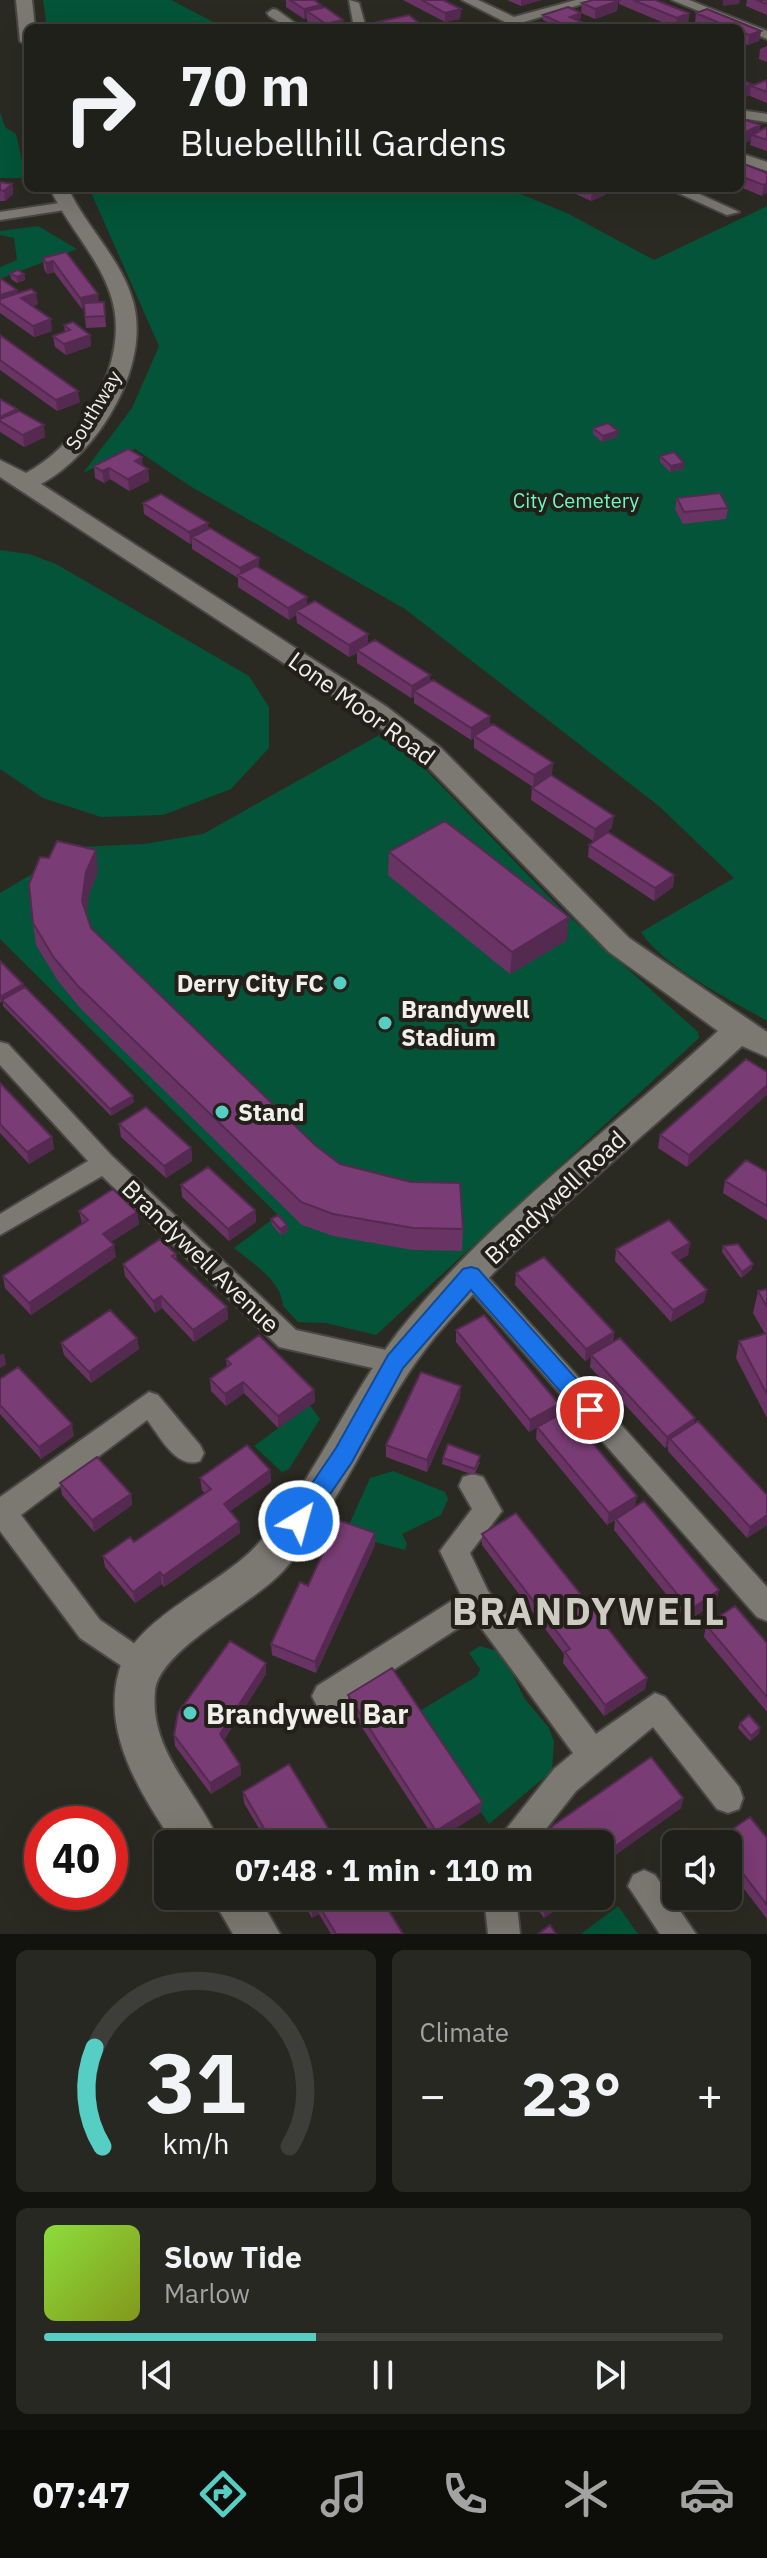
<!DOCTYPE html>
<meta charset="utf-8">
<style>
:root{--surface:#20201a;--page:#282823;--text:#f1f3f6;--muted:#a2a3a2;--line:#3d3e39;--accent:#56cec4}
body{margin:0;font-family:"IBM Plex Sans",sans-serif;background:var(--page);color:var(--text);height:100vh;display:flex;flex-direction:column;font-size:30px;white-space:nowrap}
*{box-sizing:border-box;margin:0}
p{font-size:26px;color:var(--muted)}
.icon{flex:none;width:44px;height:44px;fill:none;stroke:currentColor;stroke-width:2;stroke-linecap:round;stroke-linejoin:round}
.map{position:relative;height:1934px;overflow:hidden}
.sheet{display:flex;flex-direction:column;gap:16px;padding:16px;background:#12120e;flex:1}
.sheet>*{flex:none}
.banner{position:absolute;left:24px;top:24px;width:720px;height:168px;border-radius:12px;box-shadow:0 8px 32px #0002,0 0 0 2px var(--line);background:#20201a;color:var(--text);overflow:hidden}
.controls{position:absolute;left:662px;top:1830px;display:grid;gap:16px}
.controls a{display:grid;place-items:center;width:80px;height:80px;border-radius:12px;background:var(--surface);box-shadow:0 8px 32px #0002,0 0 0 2px var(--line);font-size:40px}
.speed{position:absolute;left:24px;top:1806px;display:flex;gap:16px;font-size:40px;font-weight:700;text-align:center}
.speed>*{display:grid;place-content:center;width:104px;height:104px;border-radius:50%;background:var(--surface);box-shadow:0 8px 32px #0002,0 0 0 2px var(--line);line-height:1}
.speed .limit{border:12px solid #d22;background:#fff;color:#111}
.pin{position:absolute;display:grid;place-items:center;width:68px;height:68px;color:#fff;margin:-34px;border:4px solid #fff;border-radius:50%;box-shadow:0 2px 8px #0007}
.me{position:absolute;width:88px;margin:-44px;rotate:37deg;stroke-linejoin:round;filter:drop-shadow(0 0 6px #0008)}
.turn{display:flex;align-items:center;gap:28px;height:168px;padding:0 24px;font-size:36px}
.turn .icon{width:104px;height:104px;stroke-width:2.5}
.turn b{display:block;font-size:56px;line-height:68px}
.big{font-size:60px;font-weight:800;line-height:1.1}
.sheet .widget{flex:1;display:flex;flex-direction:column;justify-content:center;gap:12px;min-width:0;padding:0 28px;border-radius:12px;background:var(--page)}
.sheet .dial{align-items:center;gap:0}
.dial svg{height:208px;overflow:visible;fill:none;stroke:var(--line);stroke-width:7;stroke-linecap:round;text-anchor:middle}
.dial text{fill:var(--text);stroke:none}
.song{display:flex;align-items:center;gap:24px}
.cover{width:96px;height:96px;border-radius:12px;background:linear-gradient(135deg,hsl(90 70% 55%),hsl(70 70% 35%))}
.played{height:8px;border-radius:4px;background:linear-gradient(90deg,var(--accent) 40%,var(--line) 40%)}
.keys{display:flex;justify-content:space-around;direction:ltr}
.heat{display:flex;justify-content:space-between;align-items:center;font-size:44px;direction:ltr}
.sheet .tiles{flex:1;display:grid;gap:16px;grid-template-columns:1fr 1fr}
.widget:last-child{grid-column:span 2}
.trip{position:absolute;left:154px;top:1830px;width:460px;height:80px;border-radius:12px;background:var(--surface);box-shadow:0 8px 32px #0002,0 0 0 2px var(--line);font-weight:800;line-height:80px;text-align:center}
.dock{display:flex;height:128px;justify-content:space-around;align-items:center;background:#0d0d0a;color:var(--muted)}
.dock .icon{width:56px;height:56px}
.dock .selected{color:var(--accent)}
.dock b{font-size:36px;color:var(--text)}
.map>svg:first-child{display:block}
.green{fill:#035439}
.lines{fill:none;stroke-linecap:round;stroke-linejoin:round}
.street-casing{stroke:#494741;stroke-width:4}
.secondary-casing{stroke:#494741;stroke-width:4}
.street{fill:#7b7971;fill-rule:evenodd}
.secondary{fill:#7b7971;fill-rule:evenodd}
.wall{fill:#693464}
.shaded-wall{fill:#552a51}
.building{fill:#7a3c74;stroke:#552a51;stroke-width:2}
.route{fill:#1a73e8;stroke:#114b97;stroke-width:2}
.poi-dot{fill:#56cec4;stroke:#222019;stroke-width:3}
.labels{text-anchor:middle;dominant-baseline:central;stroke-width:8;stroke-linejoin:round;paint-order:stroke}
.far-street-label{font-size:20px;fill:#f0efea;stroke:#222019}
.far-park-label{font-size:20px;fill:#71f7bd;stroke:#222019}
.street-label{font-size:24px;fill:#f0efea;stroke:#222019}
.poi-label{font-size:24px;font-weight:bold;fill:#f0efea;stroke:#222019;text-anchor:start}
.near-poi-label{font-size:28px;font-weight:bold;fill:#f0efea;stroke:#222019;text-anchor:start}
.near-district-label{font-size:38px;font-weight:bold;letter-spacing:2px;fill:#cdcbc2;stroke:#222019}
</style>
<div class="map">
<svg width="767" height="1934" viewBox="0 0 767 1934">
<rect width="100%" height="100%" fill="#2b2a22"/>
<path class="green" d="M43,0H171L225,28H47Z
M0,112L5,127L16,134L26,178H0Z
M89,188H506L567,213L654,260L767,206V1021C730,999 664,968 641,932L734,878L660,807L405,609L190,486L135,449L83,473L132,408L159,346Z
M38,226L77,249L0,279V267L17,260L14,238L0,235V231Z
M0,550L29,554L56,564L249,676L269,707V748L231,789L163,815L101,817L43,798L0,769Z
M381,734L425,769L560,908L698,1032L699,1038L376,1335L326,1323L298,1322L283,1306C282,1281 252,1263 234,1248L278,1215L0,939V893L77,847L144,844L203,834Z
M310,1405L320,1419L289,1469L282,1472L254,1446Z
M393,1471L445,1492L448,1499L441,1515L402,1534L407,1544L405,1550L345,1534L370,1478Z
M480,1646L497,1651L507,1662L524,1698L549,1728L554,1741L552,1771L489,1824L415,1714L477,1676L480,1669L469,1653Z
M618,1906L638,1934H581Z"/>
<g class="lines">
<defs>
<path id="street" d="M349,0L359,3L366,28H354Z
M462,0H478L514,17L576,0H595L524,22L530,28H517Z
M672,0H689L767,31V39Z
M273,9L277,10L302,28H288L269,16L267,13Z
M740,110L767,114V122L740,118Z
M740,153L767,162V171L740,162Z
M667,188H686L739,212L727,215Z
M66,202L71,203V209L0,220V212Z
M0,1042L8,1044L112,1156L296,1330L404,1354L408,1362L404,1370L395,1373L279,1347L102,1176L0,1235V1214L88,1161L0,1065Z
M471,1265L480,1268L767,1587V1621L757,1617L462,1282L458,1275L462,1268Z
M149,1392L158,1395L200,1445L204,1453L200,1461C176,1470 160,1436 147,1420L21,1515L100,1620L151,1655L156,1665L151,1675L141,1679L80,1638L0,1531V1497Z
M473,1474L483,1477L502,1511L470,1553L488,1591L596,1734L655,1693L665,1697L739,1787L743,1798L739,1809L728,1813L717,1809L653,1727L576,1791L534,1844H498L503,1833L554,1769L573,1753L474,1618L337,1706L327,1710L317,1706L312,1696L317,1686L461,1595L440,1551L472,1509L459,1486L463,1477Z
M644,1870L655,1875L696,1934H660L628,1886L633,1875Z
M484,1896H516L520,1934H488Z"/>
<path id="secondary" d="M16,0H32L35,28H28V46L20,41Z
M50,188H68C85,225 118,256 131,295C155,361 99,453 41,484L387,707L441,748L629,938L767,1032V1057L742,1046C639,1142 526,1229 435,1337C376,1409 346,1499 284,1570C254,1604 159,1649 155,1691C149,1753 199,1792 220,1844H174C141,1794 101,1733 119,1671C135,1618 219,1586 256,1546C318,1478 349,1390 408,1320C498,1211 615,1126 718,1031L609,952L421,760L369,719L0,477V460L26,473C82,444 132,359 111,296C99,257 66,225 50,188Z
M211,1896H258L280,1934H233Z"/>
</defs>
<use href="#street" class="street-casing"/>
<use href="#secondary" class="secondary-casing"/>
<use href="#street" class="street"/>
<use href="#secondary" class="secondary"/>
</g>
<path class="wall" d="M286,0H314L321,5L322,8L344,28H317L307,21V18L304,19L286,7Z
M403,0H443L461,9L460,19L445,22Z
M507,0H541L521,6Z
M619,0H655L689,13L688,23L676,28L619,4Z
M747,0H767V15L746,6Z
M618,1L617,11L595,19L581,13L582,3Z
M707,9L761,31L759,41L748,45L740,42V28H706L695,23L696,13Z
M581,13V18L576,20L595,28H560L543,20V15Z
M767,46V62L759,59L760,49Z
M740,79L751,85L767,80V103L750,96V95L740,99Z
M740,118L760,125L759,131L767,128V151L750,145L751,140L745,143L740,141Z
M740,166L767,173L762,196L740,187Z
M0,182L12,184L13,194L5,201H0Z
M563,188H606L605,195L591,201Z
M66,252L99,302H104L106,327L86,328L84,308L82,309L54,272L47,274L44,269L43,258Z
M10,273L24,274L25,280L17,283L11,279Z
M0,278L17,290V293L38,304L32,306L52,331L34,337L0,313Z
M64,325L90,335L91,346L66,355L55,347L53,336L65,332Z
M0,335L80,402L57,411L0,370Z
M0,399L17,409V412L45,437L24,447L0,432Z
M593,428L618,437L602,442L593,434Z
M660,456L684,463V469L670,472L660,462Z
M94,466H143L148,469L149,481L129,491L110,479L104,483L95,478Z
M677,498L728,508L726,519L683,524L675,509Z
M143,503L208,528L259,558V567L307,597V605L368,644L430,681L490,726L553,763L551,775L612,828L593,841L531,800L532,788L533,787L474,748V738L471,740L414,703V697L411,698L357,663V653L349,657L297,623L296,615L289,620L238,587V578L192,549V543L190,544L144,514Z
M589,845L674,875L673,887L654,901L588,857Z
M389,852L567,940L510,974L388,875Z
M98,872L89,894L86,914L91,928L316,1146L340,1164L463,1229L462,1251L413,1250L333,1236L302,1225L81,1009L58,981L36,945L33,923Z
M0,961L23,988L134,1102L111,1116L3,1006V1002H0Z
M767,1072L687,1167L658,1148L660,1135Z
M0,1083L52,1137L54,1149L29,1164L0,1133Z
M119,1124L191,1148L192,1161L166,1178L121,1137Z
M767,1172V1220L723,1193L725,1181Z
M181,1185L255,1210L256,1222L229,1241L182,1197Z
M79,1211L137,1212L139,1224L111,1242L116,1257L31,1315L5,1288L3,1276L82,1224Z
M271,1219L288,1231L281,1235L272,1225Z
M690,1243L688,1255L679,1260L704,1302L671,1322L615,1261L616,1249Z
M723,1246L753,1264L751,1270L741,1278L722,1252Z
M176,1254L177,1261L227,1307L228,1319L194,1342L162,1308L155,1313L125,1276L123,1264Z
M516,1273L614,1332L613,1342L767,1495V1525L747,1538L668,1451V1446L665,1448L590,1367L591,1357L585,1361L515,1285Z
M767,1289V1418L736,1358L739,1341L765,1334L753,1313L758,1291Z
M456,1330L557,1416L716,1602L688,1621L614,1530L615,1520L607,1525L536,1439L537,1427L529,1432L456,1342Z
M137,1338L139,1349L91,1383L64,1355L61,1343Z
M226,1359L314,1390L315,1402L278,1428L244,1393L226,1406L211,1391L210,1379L227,1367Z
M0,1379L74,1436L41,1459L0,1414Z
M460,1398L427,1472L386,1457V1445Z
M443,1458L480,1462L474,1475L442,1464Z
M270,1470L271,1482L230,1511L239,1522L240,1533L164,1587L162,1584L135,1603L105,1567L103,1556L134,1542L205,1493L202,1490L200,1478Z
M60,1483L131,1494L132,1505L94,1532L62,1495Z
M375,1533V1545L316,1673L272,1655L271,1644L308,1586Z
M482,1534L647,1678L645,1689L604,1716L563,1663L564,1654L482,1545Z
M706,1625L767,1643V1712L704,1637Z
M266,1663V1674L224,1740L240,1765L241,1775L211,1794L175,1746L174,1735Z
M348,1695L481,1812L436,1841L348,1706Z
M740,1723L759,1734L750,1741L738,1728Z
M243,1792L338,1844H268L244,1803Z
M683,1798L681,1808L600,1866V1844H554L549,1837L551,1827Z
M767,1838V1919L728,1868V1844H716L717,1840Z
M299,1896H380L403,1934H331L319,1914L312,1918Z
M528,1896H575L544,1918Z"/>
<path class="shaded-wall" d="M521,0H541L521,6Z
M723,0H740L739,4L723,6Z
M618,1L617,11L595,19V9Z
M321,5L322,15L307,11V18L304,19V9Z
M461,9L460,19L445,22V13Z
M581,13V18L570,22V17Z
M689,13L688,23L676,28L677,18Z
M343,20L344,28H326V24Z
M419,23L418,28H393Z
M761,31L759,41L748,45L749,35Z
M751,84L750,95L740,99V89Z
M760,125L759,135H752L751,140L745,143L746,132Z
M767,183V193L762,196L764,185Z
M12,184L13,194L5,201L4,191Z
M598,188H606L605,195L591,201L592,191Z
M53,261L54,272L47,274L46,263Z
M24,274L25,280L17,283V277Z
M17,290L18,301L0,303V295Z
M36,293L38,304L22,310L21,298Z
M98,294L99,305L82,309L80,298Z
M51,319L52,331L34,337L33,326Z
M90,335L91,346L66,355L64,344Z
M78,391L80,402L57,411L56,400Z
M17,409L18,420L0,421V417Z
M44,425L45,437L24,447L23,435Z
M618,431V437L602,442L603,436Z
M142,457L143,469L135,461Z
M684,463V469L670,472L671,466Z
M109,468L110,479L104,483L102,471Z
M148,469L149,481L129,491L128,479Z
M208,523L209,535L192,537V543L190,544L189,532Z
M259,558V570L241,577L240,568Z
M307,597V609L296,611V615L289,620L288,608Z
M368,634V646L357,650V653L349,657V645Z
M430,675V687L414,691V697L411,698L412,686Z
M490,716V728L474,736V738L471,740V728Z
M553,763L552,775L533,787L534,775Z
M614,816L612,828L593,841L595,829Z
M96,850L98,872L89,894L85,924L82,901L86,872Z
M674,875L673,887L654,901L655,888Z
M569,917L567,940L510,974L512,952Z
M23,984L24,991L2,1000L3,1002L1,1003L0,997Z
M767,1085V1095L687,1167L689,1155Z
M133,1096L134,1102L111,1116L110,1109Z
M52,1137L54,1149L29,1164L27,1152Z
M191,1148L192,1161L166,1178L164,1166Z
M255,1210L256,1222L229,1241L228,1229Z
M137,1212L139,1224L105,1246L103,1234Z
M287,1225L288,1231L281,1235L280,1229Z
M690,1243L688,1255L670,1265L672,1253Z
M114,1245L116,1257L31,1315L29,1303Z
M753,1264L751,1270L741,1278L742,1272Z
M707,1290L704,1302L671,1322L673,1310Z
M161,1296L162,1308L155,1313L153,1301Z
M227,1307L228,1319L194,1342L193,1330Z
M614,1332L612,1344L591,1355V1357L585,1361L586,1349Z
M137,1338L139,1349L91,1383L89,1372Z
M4,1353L6,1365L0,1368V1355Z
M243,1382L244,1393L226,1406L225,1394Z
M461,1386L460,1398L427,1472V1460Z
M314,1390L315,1402L278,1428V1416Z
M559,1404L557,1416L529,1432L530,1420Z
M695,1418L693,1430L670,1439L668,1446L665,1448L667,1437Z
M72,1424L74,1436L41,1459L39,1447Z
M270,1470L271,1482L225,1515L224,1504Z
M131,1494L132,1505L94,1532L92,1520Z
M637,1496L635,1507L607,1525L609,1513Z
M767,1515V1525L747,1538L750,1527Z
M239,1522L240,1533L164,1587L163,1576Z
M375,1533V1545L316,1673L315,1662Z
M160,1572L162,1584L135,1603L133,1592Z
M719,1590L716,1602L688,1621L690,1610Z
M266,1663V1674L221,1745L220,1734Z
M647,1678L645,1689L604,1716L605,1705Z
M760,1728L759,1734L750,1741L751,1736Z
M240,1765L241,1775L211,1794L210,1783Z
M683,1798L681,1808L600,1866V1857Z
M482,1802L481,1812L436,1841V1831Z
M563,1896H575L544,1918L545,1909Z
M318,1904L319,1914L312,1918V1908Z"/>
<path class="building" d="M290,0H314L321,5L304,9Z
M422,0H443L461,9L445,13Z
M593,0H614L618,1L595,9L582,3Z
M633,0H655L689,13L677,18Z
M756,0H767V4Z
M325,7L343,20L326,24L307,11Z
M568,7L581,13L570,17L595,28H571L543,15Z
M707,9L761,31L749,35L740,31V28H731L696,13Z
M409,15L419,23L393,28H385L377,22Z
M473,23L480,28L454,27Z
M740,79L751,84L740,89Z
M767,80V92L751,86Z
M740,118L760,125L746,132L740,130Z
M765,128H767V140L752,135Z
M744,164L767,173V183L764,185L740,176V166Z
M0,182L12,184L4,191L0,190Z
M66,252L98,294L80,298L53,261L46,263L43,258Z
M18,270L24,274L17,277L10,273Z
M0,278L17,290L0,295Z
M31,289L36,293L21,298L51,319L33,326L0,303V299Z
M104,302L105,316L85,317L84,303Z
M73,322L90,335L64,344L53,336L70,330L64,325Z
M0,335L78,391L56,400L0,360Z
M0,399L17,409L0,417Z
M19,411L44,425L23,435L0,421V419Z
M608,423L618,431L603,436L593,428Z
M128,449L142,457L135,461L148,469L128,479L109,468L102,471L94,466Z
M674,452L684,463L671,466L660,456Z
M720,493L728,508L684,512L677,498Z
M161,494L208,523L189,532L143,503Z
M210,528L259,558L240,568L192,537Z
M256,566L307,597L288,608L238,575Z
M315,601L368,634L349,645L296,611Z
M375,640L430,675L412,686L357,650Z
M433,680L490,716L471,728L414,691Z
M493,724L553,763L534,775L474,736Z
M551,775L614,816L595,829L532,788Z
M445,821L569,917L512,952L389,852Z
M608,832L674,875L655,888L589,845Z
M57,841L96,850L86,872L82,901L91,928L316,1146L340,1164L411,1182L460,1183L463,1229L413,1228L333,1214L301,1202L78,986L54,958L33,923L29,884L40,857L49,858Z
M0,961L23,984L0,997Z
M25,987L133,1096L110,1109L2,1000Z
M746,1059L767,1072V1085L689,1155L660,1135Z
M0,1083L52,1137L27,1152L0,1124Z
M146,1107L191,1148L164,1166L119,1124Z
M746,1160L767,1172V1206L725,1181Z
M208,1167L255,1210L228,1229L181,1185Z
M113,1189L137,1212L103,1234L114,1245L29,1303L3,1276L88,1220L79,1211Z
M278,1215L287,1225L280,1229L271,1219Z
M669,1220L690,1243L672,1253L707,1290L673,1310L616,1249Z
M160,1239L176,1254L172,1256L227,1307L193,1330L161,1296L153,1301L123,1264Z
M738,1244L753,1264L742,1272L723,1246Z
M544,1257L614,1332L586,1349L516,1273Z
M767,1289V1307L758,1291Z
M110,1310L137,1338L89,1372L61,1343Z
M484,1315L559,1404L530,1420L456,1330Z
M767,1333V1394L739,1341Z
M259,1335L314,1390L278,1416L243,1382L225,1394L210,1379L231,1364L226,1359Z
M620,1338L695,1418L667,1437L591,1355Z
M18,1367L72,1424L39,1447L0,1405V1379Z
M421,1372L461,1386L427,1460L386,1445Z
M566,1411L637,1496L609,1513L537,1427Z
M698,1421L767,1495V1515L750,1527L670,1439Z
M448,1444L480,1456L475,1469L443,1458Z
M247,1445L270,1470L224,1504L239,1522L163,1576L160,1572L133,1592L103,1556L130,1537L134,1542L211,1489L200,1478Z
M97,1457L131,1494L92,1520L60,1483Z
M644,1501L719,1590L690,1610L616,1519Z
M516,1513L647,1678L605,1705L565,1652L570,1649L482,1534Z
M338,1520L375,1533L315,1662L271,1644L300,1582L308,1586Z
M735,1606L767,1643V1697L706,1625Z
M230,1641L266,1663L220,1734L240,1765L210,1783L174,1735L178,1713Z
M392,1668L482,1802L436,1831L348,1695Z
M749,1715L760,1728L751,1736L740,1723Z
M651,1757L683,1798L600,1857V1844H555L560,1841L551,1827Z
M289,1764L338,1844H273L243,1792Z
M750,1817L767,1838V1905L728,1854V1844H720L717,1840Z
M304,1896H380L403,1934H336L318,1904L312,1908Z
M536,1896H563L545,1909Z
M550,1925L556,1934H538Z"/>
<path class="route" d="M471,1267L478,1269L598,1403L601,1410L598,1416H582L471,1290L403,1368L352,1462L307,1528L299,1531L291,1528L288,1521L291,1514L336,1448L388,1355L463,1269Z"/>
<g class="poi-dot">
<circle cx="340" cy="983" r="8"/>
<circle cx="385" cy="1023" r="8"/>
<circle cx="222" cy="1112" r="8"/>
<circle cx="190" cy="1713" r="8"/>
</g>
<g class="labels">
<g class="far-street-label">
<text transform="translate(93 410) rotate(-59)">Southway</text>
</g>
<g class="far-park-label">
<text x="576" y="500">City Cemetery</text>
</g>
<g class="street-label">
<text transform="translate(362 708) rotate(36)">Lone Moor Road</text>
<text transform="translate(555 1197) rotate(-43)">Brandywell Road</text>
<text transform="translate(201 1256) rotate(44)">Brandywell Avenue</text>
</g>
<g class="poi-label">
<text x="324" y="983" text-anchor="end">Derry City FC</text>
<text x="401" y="1009">Brandywell<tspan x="401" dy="28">Stadium</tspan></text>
<text x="238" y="1112">Stand</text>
</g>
<g class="near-poi-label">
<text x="206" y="1713">Brandywell Bar</text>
</g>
<g class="near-district-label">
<text x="589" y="1610">BRANDYWELL</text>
</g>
</g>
</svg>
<div class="controls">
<a><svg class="icon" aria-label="sound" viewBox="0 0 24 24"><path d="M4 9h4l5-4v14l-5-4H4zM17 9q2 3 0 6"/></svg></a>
</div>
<div class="speed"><div class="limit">40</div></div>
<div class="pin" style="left:590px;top:1410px;background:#d93025"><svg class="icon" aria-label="arrive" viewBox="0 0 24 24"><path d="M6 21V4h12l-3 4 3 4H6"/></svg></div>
<svg class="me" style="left:299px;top:1521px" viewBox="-20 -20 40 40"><circle r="17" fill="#1a73e8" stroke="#fff" stroke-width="3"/><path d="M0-11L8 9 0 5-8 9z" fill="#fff"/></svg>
<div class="trip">07:48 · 1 min · 110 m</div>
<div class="banner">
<div class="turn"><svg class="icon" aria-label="right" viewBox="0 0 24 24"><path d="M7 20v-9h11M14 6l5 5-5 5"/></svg><div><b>70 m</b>Bluebellhill Gardens</div></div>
</div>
</div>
<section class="sheet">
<div class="tiles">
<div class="widget dial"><svg viewBox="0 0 100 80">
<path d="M14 69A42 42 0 1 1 86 69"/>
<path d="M14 69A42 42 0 0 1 11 31" stroke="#56cec4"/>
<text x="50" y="56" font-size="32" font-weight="700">31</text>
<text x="50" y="72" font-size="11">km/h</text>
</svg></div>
<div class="widget"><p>Climate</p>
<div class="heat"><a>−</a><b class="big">23°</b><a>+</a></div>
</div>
<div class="widget">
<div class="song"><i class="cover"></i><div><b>Slow Tide</b><p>Marlow</p></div></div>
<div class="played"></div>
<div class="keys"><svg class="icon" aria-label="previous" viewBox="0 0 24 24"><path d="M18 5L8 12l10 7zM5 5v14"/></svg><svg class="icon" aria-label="pause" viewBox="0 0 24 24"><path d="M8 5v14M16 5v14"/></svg><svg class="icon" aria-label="next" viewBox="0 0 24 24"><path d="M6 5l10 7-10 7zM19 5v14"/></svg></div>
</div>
</div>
</section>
<nav class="dock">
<b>07:47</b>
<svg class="icon selected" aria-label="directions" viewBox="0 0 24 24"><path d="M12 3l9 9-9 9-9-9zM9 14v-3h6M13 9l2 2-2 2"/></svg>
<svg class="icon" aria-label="music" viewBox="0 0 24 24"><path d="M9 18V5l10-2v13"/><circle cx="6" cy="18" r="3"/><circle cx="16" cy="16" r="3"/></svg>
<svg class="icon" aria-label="phone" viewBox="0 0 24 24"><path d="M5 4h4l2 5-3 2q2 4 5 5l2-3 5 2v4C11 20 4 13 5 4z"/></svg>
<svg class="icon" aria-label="climate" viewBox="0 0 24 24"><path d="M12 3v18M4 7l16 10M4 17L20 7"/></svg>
<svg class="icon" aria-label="car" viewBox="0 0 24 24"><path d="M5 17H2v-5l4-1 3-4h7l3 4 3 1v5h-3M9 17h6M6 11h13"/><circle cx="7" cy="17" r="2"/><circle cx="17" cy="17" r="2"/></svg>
</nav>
